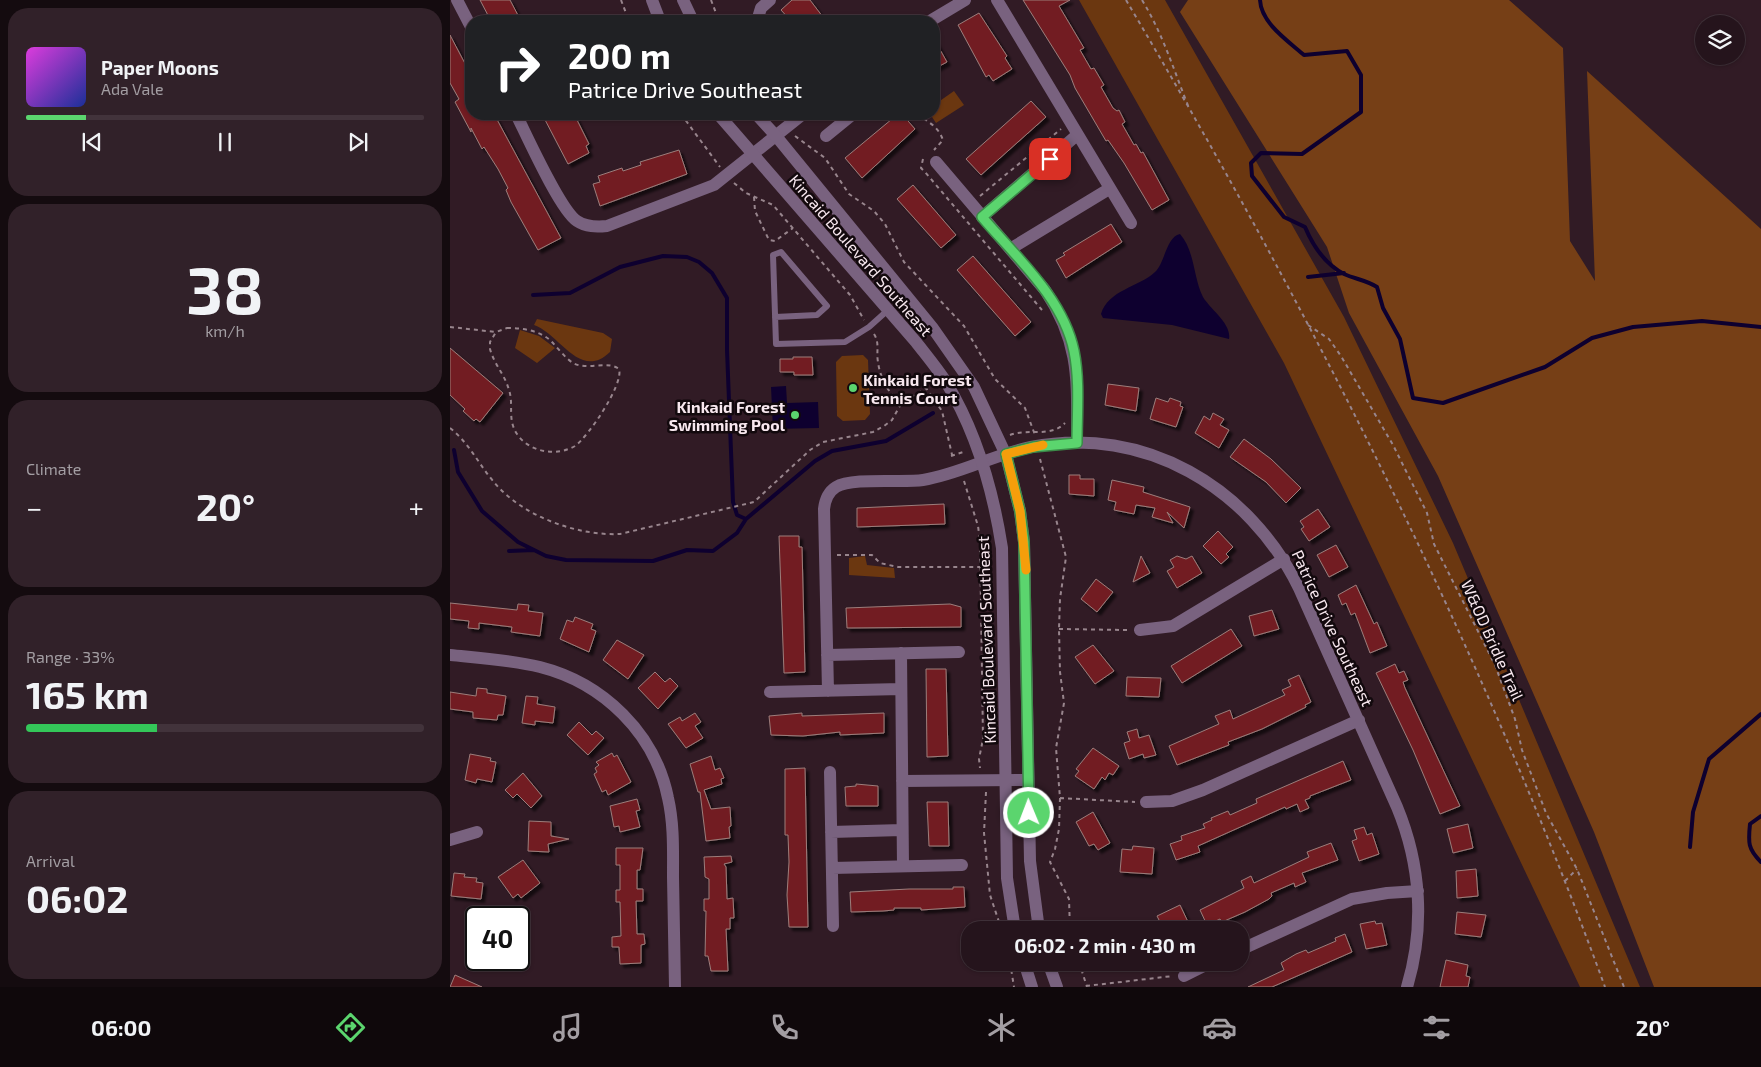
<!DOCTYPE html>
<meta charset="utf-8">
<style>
:root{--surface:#25141c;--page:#312129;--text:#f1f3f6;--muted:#a39ea3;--line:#42333b;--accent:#5bd56e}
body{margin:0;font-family:"Exo 2",sans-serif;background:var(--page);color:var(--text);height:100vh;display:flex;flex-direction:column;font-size:19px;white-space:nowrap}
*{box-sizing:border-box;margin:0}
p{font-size:16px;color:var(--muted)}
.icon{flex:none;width:28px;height:28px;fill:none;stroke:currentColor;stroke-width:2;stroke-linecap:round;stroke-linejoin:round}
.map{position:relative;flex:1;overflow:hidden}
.sheet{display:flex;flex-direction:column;gap:8px;padding:8px;background:#140b0f;width:450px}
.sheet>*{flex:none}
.top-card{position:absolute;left:15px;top:15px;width:475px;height:105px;border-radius:20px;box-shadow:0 1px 4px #0004,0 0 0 1px var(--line);background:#202124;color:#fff;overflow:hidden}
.controls{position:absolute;left:1245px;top:15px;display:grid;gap:10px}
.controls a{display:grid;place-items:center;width:50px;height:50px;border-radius:50%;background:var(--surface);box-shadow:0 1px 4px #0004,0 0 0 1px var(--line);font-size:25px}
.speed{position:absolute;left:15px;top:906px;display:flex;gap:10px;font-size:25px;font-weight:700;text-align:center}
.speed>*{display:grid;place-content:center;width:65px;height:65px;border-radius:50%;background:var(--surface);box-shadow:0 1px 4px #0004,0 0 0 1px var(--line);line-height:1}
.speed .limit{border:2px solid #111;border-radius:8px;background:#fff;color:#111}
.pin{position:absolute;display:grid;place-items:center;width:42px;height:42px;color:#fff;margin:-21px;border-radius:10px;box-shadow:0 2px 8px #0006}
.me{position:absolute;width:55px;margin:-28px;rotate:359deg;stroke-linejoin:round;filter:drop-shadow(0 0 4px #0008)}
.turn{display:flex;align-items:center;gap:18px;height:105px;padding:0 20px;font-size:22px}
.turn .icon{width:65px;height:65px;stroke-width:2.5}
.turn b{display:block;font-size:35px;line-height:42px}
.big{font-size:38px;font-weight:700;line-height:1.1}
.sheet .widget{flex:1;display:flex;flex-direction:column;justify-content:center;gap:8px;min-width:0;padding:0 18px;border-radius:20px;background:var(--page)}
.sheet .dial{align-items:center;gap:0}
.dial b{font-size:65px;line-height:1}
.song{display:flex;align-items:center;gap:15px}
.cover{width:60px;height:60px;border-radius:8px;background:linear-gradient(135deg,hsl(300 70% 55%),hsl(230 70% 35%))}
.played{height:5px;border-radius:2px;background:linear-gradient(90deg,var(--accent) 15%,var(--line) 15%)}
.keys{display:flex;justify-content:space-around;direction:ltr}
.heat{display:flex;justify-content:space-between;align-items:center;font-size:28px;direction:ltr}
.charge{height:8px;border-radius:4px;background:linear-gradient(90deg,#34c759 33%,var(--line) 0)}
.trip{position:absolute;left:511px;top:921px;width:288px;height:50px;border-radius:20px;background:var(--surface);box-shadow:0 1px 4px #0004,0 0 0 1px var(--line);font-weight:700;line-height:50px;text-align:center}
.dock{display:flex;height:80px;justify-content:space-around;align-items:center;background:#0f080b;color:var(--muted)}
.dock .icon{width:35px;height:35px}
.dock .current{color:var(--accent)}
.dock b{font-size:22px;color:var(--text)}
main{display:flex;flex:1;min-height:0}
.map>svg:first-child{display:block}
.green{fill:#6b3710}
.forest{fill:#763f16}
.water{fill:#0e002f}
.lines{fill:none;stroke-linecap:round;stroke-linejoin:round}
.stream{stroke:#0e002f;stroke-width:4}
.building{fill:#721f23;stroke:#9c7d7b;filter:url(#shadow)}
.path{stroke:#98858d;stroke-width:2;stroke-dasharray:4 4;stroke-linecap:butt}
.service{stroke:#79627f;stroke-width:6}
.minor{stroke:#79627f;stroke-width:12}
.tertiary{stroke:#79627f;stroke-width:12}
.route-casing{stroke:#3b8a48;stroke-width:12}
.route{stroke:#5bd56e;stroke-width:9}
.slow{stroke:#f59e0b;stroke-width:9}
.poi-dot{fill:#5bd56e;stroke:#12090d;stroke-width:2}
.labels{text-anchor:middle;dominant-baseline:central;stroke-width:5;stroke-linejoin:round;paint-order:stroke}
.street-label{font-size:16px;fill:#f8e8ef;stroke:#12090d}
.poi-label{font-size:16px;font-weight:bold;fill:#f8e8ef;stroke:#12090d;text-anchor:start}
</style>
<main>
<section class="sheet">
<div class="widget">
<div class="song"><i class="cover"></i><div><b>Paper Moons</b><p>Ada Vale</p></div></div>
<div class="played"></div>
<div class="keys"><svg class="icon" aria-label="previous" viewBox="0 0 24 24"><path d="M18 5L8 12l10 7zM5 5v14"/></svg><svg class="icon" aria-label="pause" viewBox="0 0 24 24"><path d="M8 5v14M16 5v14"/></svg><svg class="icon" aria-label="next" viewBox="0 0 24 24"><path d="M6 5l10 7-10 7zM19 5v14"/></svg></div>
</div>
<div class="widget dial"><b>38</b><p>km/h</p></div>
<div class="widget"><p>Climate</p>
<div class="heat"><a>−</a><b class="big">20°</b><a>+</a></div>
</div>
<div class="widget"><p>Range · 33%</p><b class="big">165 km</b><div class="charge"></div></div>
<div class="widget"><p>Arrival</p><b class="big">06:02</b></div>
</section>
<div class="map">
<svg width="1311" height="987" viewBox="0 0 1311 987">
<defs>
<filter id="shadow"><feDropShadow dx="3.5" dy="3.5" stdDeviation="1" flood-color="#0009"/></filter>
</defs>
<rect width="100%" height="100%" fill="#311b25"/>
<path class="green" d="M629,0H715L894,317L1003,543L1190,987H1130L834,363Z
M504,91L514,105L486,123L480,114H484V105Z
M87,319L153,333L162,339L160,352C130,381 110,334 84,325Z
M70,330L89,336L105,348L87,363L65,348Z
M413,355L418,360L420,414L415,420L393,421L387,416L386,362L392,356Z
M415,556L417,565L444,568L445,578L399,575V558Z"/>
<path class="forest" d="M738,0H1059L1113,48L1120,241L1145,281L1137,71L1311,229V987H1204L1144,832L988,476L899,313L877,247L730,12Z"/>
<path class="water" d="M730,234C745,251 743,277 753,297C760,309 782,324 779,339L722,325L653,318L651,314C658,290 689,287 705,272C715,263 716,237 730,234Z
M336,386L337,403L368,402L369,428L323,429L321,387Z"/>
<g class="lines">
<path class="stream" d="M810,0C811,23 838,41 854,55L897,51L911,75V112L852,154L811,153L801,163L802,176L834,217L855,227C863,246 875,264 894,274C905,279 916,280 927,287L933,308L950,339L963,398L993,403L1095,367L1142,338L1183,327L1252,321L1311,327
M858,277L894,273
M83,295L120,293L170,267L213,256L237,257L249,262L262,273L277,298V350L283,502L287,515L296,519
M4,450L8,472L32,511L68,542L96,556L116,560L203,561L237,550L263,551L287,533L296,519L365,461L382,451L436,441L483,413
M59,551L84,550
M1311,816L1300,824C1298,843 1298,849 1311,862
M1240,847L1243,812L1259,759L1311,714"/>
</g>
<path class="building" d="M30,0H60L71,21H41Z
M342,0H360L376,21H341L331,10Z
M573,0H620L609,6L634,48L630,50L641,69L644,68L654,85L651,87L663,108L667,111L669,110L675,122L672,124L684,145L686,144L691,153L693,152L719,200L702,210L674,163L658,140L656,141L625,88L620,75Z
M529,13L557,56L555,58L562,69L543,81L539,75L536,77L508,25Z
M0,35L21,75V114H44L111,238L88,250L61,202L56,190L58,188L48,169L34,147L32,149L21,128V132L5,102L9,99L0,83Z
M484,39L497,62L484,69Z
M581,101L596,117L531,175L516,159Z
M92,114H124L139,144L136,146L139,153L118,164Z
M448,114H452L465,129L412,178L395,158Z
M229,150L237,174L150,206L143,184L150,182L148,176L172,168L173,171L191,165L190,162Z
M463,185L506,235L491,248L447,199Z
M661,224L672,242L616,278L606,260L615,255L613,253Z
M523,256L581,322L565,336L507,270Z
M0,348L53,393L30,422L26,419L24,421L13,411L15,409L0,395Z
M343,357H362L363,375H344V372H330V359H343Z
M658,384L689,388L686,411L655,405Z
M706,398L718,402L720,398L731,402L730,406L733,407L726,427L700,419Z
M763,413L774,419L770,425L779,430L769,448L745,433L754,416L760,420Z
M794,439L821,459L851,488L836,503L816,482L780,457Z
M619,475H630V479H644V496L619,494Z
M662,480L694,487L693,492L740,507L734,528L717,512L723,523L702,517L705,508L686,505L684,514L664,510L666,502L658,500Z
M494,504L495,524L407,527V508Z
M868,509L880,527L859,541L851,529L854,527L850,521Z
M768,531L783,547L776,554L779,557L771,564L753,546Z
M329,536H349V547H352L355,672L334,673Z
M886,545L898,567L879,577L867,555Z
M691,556L700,573L683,582Z
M727,556L736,559L742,556L752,573L727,588L717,571L724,567L720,560Z
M646,579L663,592L647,612L631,599Z
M906,585L924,624L927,622L937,646L920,653L905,613L901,615L896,603L892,605L888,595Z
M0,603L67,610L68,604L79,605L78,611L93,613L90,636L61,632L62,627L29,623V629L18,628L19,621L0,619Z
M500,604L511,607V627L397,628L396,608Z
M822,610L829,629L804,636L799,616Z
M125,617L143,624L141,629L146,631L139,652L110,639L117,620L123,622Z
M781,629L792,646L732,683L721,666Z
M167,640L194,655L178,679L153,660Z
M643,645L664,671L645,684L625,657Z
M945,664L949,673L954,671L958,680L953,682L955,688L1010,806L990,814L963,750L926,673Z
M476,669H496L498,756L477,757Z
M205,672L215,682L220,678L228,686L208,709L188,688Z
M849,675L861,702L855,705L856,707L812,729L778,742L779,745L727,765L719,746L769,724L765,716L780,710L783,719L835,695L832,690L841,686L838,680Z
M677,677L711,678L709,697L676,696Z
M27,688L37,689V693L56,696L53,715H48L47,720L23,718V712L0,709V692L26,696Z
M76,696L88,697L87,704L105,707L103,723L85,721V725L72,723Z
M245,713L251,722L245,726L253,738L236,748L218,724L230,717L232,721Z
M352,713V716L434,713V733L390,735V732L353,736L321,735L319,716Z
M129,722L142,735L146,731L154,738L138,755L117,735Z
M687,729L689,738L699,735L706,755L694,758L693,754L679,759L674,743L680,741L677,732Z
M643,748L669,766L663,775L659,773L655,780L652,777L644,789L625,776L629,771L626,769Z
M162,753L164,757L167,755L181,782L158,795L156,790L152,792L144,774L147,772L145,768L149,765L146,762Z
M20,754L41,758L40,761L46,762L42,782L27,779L26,783L15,780Z
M261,756L265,770L270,768L274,778L271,779L272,784L254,790L261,809L280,807L281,826L279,827L280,838L256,841L250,792H248L240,764Z
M893,761L901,780L860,796V798L855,800L859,808L850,812L847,804L836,809L835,807L748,846L750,852L726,860L720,844L732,840L731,836L755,828L753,824L762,820L761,818L778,811L780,815L807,803L806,799Z
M355,768L358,927H339L337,895L339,862L338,835H335V769Z
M73,773L92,796L81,808L67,794L63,798L55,790Z
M406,784L428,786V806H396L395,787L406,786Z
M187,799L190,810L186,811L190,827L170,832L169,826L164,827L160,806Z
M477,802H498L499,846H479Z
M643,812L660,843L648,850L644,844L639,846L626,822Z
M79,821L101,822V836L119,839L98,844L99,852L78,851Z
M1018,824L1023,848L1003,853L997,829Z
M914,827L917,835L922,833L929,854L909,861L902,841L907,839L904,830Z
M881,843L888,860L852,873L856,882L845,887L844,883L821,893L822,896L819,899L795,912L772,922L770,919L757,925L750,910L794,888L791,881L801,876L804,883L859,857L857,852Z
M683,846L704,848L702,874L670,872L672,849L682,850Z
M166,848H193L190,870H187V889H193V901H186L187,934H194L195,944L191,945V963L170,964L169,947H162V937L171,936L170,902H166V890H170V865H166Z
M281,856L282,862L274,864L276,867L277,899L283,898L284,918H280V929H276L278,971H261L258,956H255L256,911H254V899H259V879L255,877L254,857Z
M73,860L90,883L71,898L68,894L63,898L48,877Z
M1026,869L1028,896L1007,898L1006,871Z
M4,873L15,874L14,877L27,878L26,882L33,883L31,899L1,896Z
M503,887H514L515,907L471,910V908H444V910L433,911L401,912L400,892L459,889H503Z
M730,905L739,924L726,930H714L707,916Z
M1007,912L1036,915L1031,937L1005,934Z
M925,921L926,924L932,923L937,945L916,949L910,924Z
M895,934L902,952L822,987H798L834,970L831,963L846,954L856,950L858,953L886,941L885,938Z
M996,960L1018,965L1016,976L1020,977L1018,987H990Z
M5,975L32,987H0Z"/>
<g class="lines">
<path class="path" d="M171,0L179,21
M261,0L269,21
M676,0C862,313 1030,645 1155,987
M692,0C713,34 724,71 739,108
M231,114L270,167
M467,114C478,122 488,126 493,140L484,150
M345,136L375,158L399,194L424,211L435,224L454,262L514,326L545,379L575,408L585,435
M473,159L471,168L475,172L592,310
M284,183L296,193L323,205L400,295L414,320
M530,196L611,129
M304,197L305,211L319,240L325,241L343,228
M858,325L879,339L891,356L943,445L977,513L984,544L1045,665L1065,719L1072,750L1096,813L1127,869L1174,987
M0,327L46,332
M57,328C72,328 89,330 101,341C108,348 115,358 123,363C138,371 157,360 169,369C174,384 138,437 125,446C106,457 79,452 67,434C57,419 64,405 59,390C55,375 44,364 40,349V342L46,332Z
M424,334C430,343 426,352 428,362C430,378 439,394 451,404
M0,428C19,443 28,463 43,481C71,516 127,536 170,534L304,502L360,450L373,442L423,432L434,426L442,420L451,404L476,388L492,411L503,459
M560,435C577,428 601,438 615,423
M501,456L516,451
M590,459L616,557L610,599L609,629L610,672L614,703L606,748L610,798L609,829L605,849L600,862L619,899L620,930
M514,481L528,526L530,541L533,739L529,759L530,768
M387,555H422L430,563L448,567H530
M609,629L677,630
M536,792L534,833L540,895L551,928
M610,798L685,802
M1115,881L1127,869
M560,962L564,987
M629,962L637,987
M636,986L723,976"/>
<path class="service" d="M325,317L367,315L377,306L331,252L323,255L326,344L395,342L419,327L438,310"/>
<path class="minor" d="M7,0L21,27
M547,0L681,223
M307,21L311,8L320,0
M480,21L515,0
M66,114C77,136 110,210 127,221C136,227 146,227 157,226L264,185L353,114
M376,136L403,114
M486,162L595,290C631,344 627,382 627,443
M532,217L627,135
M560,249L659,189
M690,630L723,626L834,559
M451,653L453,866
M0,655C30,658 61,660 90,667C153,683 205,733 218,798C224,824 223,851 223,877C224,914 224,950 225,987
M377,655L509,652
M378,691L374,509C375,500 378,492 386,487C402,477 452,483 473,480C510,474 545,454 581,447C695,425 799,487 849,588L947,807C971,865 975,927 957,987
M320,692L451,689
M380,772L383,926
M452,781L578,780
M696,802L722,801L753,790L909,720
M381,832L452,830
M0,840L27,832
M382,868L512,865
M790,950L902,899L937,893L968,891
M734,976L762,962"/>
<path class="tertiary" d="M202,0L210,21
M233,0L243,21
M268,114L466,342C476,355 487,368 496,382C527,433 543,490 552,548L557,878L565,930
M306,114L326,136L482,327L524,387L556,455L570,511L574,542L580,861L589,930
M574,962L582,987
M598,962L607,987"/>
</g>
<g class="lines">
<defs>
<path id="route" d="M579,813L574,542L570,511L556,454L583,447L627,443C627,413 630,381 624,351C613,298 566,257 532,217L600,159"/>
</defs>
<use href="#route" class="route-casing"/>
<use href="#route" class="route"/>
<path class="slow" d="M576,570L570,511L556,454L593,445"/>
</g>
<g class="poi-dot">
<circle cx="403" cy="388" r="5"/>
<circle cx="345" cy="415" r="5"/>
</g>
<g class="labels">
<g class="street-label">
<text transform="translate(411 255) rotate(49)">Kincaid Boulevard Southeast</text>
<text transform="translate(883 628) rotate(65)">Patrice Drive Southeast</text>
<text transform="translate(536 640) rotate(-92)">Kincaid Boulevard Southeast</text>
<text transform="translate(1043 640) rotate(66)">W&amp;OD Bridle Trail</text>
</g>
<g class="poi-label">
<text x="413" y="379">Kinkaid Forest<tspan x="413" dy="18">Tennis Court</tspan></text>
<text x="335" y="406" text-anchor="end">Kinkaid Forest<tspan x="335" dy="18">Swimming Pool</tspan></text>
</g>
</g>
</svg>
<div class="controls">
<a><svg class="icon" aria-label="layers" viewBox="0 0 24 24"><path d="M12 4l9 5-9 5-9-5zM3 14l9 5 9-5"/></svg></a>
</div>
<div class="speed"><div class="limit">40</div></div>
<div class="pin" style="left:600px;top:159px;background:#d93025"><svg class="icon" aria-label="arrive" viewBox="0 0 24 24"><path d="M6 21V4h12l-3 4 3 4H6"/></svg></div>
<svg class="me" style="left:579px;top:813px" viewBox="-20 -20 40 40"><circle r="17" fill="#5bd56e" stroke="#fff" stroke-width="3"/><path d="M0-11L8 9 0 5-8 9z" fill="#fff"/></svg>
<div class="trip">06:02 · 2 min · 430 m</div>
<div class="top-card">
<div class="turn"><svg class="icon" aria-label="right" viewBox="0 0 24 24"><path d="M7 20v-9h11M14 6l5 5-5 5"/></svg><div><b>200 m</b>Patrice Drive Southeast</div></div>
</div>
</div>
</main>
<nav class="dock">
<b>06:00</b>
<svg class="icon current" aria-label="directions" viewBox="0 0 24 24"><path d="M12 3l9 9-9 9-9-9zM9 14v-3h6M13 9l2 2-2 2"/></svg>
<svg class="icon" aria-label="music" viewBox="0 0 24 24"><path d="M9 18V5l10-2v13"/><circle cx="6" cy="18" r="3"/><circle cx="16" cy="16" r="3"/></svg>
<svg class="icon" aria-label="phone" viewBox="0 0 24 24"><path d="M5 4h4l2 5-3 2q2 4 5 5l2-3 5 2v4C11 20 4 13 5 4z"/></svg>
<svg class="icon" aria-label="climate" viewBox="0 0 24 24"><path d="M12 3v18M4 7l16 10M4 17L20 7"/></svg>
<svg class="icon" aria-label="car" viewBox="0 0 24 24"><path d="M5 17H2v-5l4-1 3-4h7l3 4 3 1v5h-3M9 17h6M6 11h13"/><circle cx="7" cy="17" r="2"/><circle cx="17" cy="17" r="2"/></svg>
<svg class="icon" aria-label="filters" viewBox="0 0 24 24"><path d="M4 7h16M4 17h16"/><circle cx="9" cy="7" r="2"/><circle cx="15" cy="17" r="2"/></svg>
<b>20°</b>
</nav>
